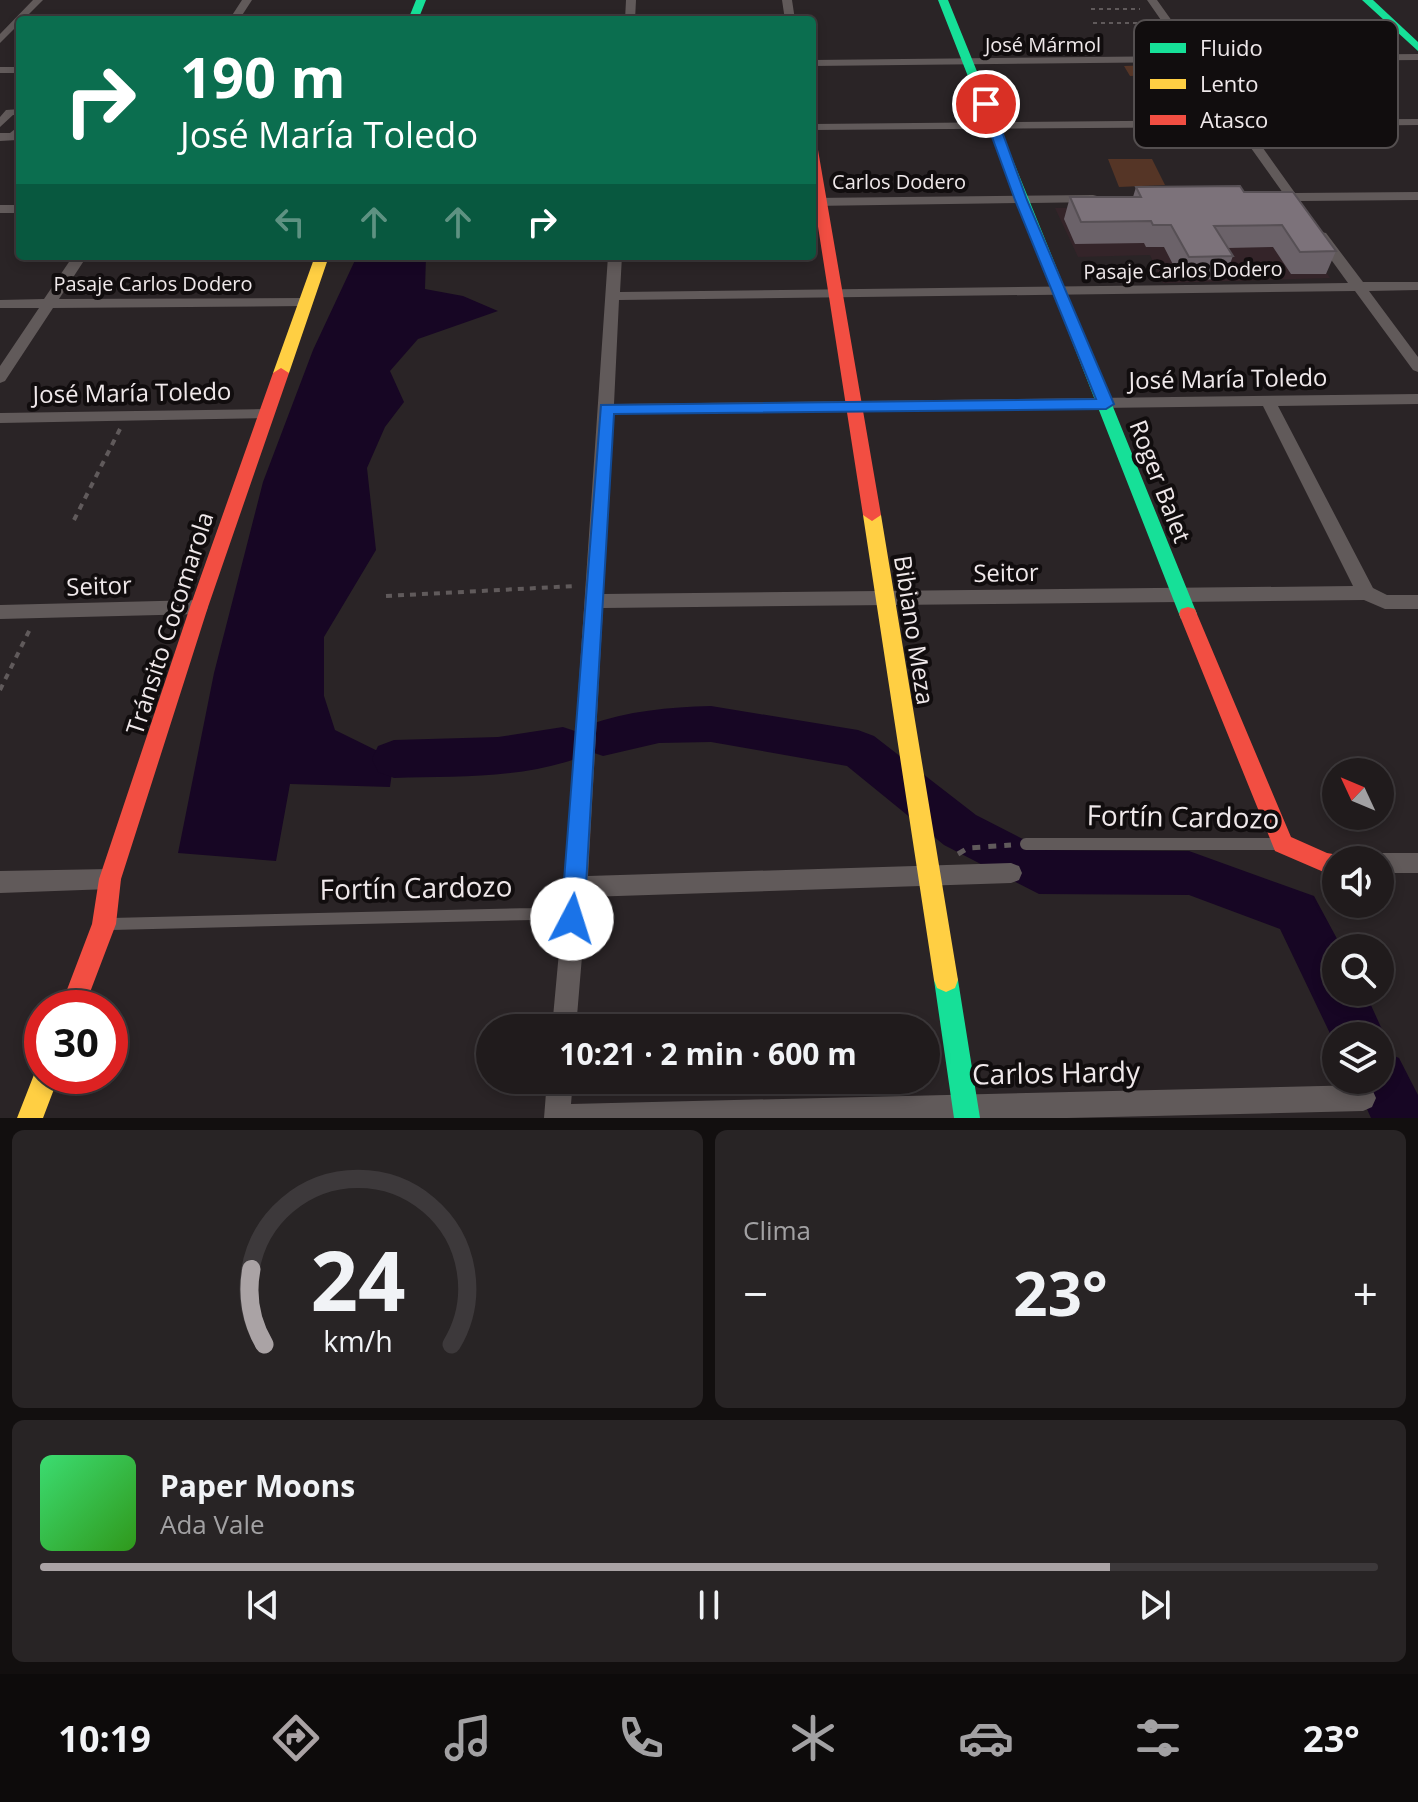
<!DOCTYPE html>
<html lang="es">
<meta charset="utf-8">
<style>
:root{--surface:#201b1c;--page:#282425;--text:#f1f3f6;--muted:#a2a1a3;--line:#3d393b;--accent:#aaa3a5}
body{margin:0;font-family:"Open Sans",sans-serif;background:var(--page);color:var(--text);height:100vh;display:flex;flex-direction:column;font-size:30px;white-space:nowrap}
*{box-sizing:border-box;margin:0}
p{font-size:26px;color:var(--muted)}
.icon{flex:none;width:44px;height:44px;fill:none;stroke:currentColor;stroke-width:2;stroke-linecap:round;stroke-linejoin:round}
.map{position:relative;height:1118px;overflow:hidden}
.drawer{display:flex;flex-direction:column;gap:12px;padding:12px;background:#120f0f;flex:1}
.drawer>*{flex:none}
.hud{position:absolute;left:16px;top:16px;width:800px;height:244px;border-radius:8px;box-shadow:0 4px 12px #0003,0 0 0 2px var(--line);background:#0b6e4f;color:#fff;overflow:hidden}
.needle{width:52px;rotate:314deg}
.controls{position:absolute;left:1322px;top:758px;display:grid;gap:16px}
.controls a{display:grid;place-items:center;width:72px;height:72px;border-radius:50%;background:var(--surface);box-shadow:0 4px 12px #0003,0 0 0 2px var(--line);font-size:40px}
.speed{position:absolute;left:24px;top:990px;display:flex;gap:16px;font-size:40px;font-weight:700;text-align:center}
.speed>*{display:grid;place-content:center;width:104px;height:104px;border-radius:50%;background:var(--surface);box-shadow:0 4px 12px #0003,0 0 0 2px var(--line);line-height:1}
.speed .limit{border:12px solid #d22;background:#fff;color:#111}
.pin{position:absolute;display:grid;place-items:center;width:68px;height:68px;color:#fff;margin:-34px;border:4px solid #fff;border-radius:50%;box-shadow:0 2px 8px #0007}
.me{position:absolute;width:88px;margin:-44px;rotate:5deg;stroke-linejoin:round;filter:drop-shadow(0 0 6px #0008)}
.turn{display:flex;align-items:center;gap:28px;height:168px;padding:0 32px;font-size:36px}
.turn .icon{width:104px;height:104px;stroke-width:2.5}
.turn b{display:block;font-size:56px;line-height:68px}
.lanes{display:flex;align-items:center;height:76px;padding:0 32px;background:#0003;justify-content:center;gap:40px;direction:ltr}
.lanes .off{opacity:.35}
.big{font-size:60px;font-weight:700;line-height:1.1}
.drawer .tile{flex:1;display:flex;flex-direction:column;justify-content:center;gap:12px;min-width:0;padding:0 28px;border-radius:12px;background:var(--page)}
.drawer .dial{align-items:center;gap:0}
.dial svg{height:208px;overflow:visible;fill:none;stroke:var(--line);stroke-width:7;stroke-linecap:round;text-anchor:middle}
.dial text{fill:var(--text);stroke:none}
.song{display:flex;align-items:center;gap:24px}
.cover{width:96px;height:96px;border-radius:12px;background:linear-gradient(135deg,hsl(140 70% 55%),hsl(110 70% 35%))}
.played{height:8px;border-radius:4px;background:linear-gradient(90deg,var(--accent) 80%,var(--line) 80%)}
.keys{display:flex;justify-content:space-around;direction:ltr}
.heat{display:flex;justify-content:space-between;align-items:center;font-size:44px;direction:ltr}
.drawer .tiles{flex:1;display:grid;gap:12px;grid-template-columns:1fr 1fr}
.tile:last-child{grid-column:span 2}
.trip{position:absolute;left:476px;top:1014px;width:464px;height:80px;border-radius:40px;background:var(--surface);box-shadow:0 4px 12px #0003,0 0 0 2px var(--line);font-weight:700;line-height:80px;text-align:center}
.tabs{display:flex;height:128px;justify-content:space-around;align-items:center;background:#0d0b0b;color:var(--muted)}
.tabs .icon{width:56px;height:56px}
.tabs .on{color:var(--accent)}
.tabs b{font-size:36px;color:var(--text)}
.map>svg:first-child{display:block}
.built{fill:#342429}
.green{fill:#553526}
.water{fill:#170624}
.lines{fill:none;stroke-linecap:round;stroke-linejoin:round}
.river{fill:#170624;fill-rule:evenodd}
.path-far2{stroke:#605a5b;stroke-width:2;stroke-dasharray:4 4;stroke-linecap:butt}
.path-far1{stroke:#605a5b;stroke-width:4;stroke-dasharray:6 6;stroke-linecap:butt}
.path{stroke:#605a5b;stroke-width:5;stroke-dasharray:8 8;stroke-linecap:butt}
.lane{stroke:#615a5a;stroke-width:12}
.street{fill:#615a5a;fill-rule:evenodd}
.fast{fill:#16e098;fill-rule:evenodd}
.slow{fill:#ffcf43;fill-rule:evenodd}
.jam{fill:#f24e42;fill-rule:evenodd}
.wall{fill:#6b6269}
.building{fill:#7c727a;stroke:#575055;stroke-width:2}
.route{fill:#1a73e8;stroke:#114b97;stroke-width:2}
.labels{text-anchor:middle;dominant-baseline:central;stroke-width:8;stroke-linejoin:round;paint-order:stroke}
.far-street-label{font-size:20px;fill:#efe8ea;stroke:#110d0e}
.street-label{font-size:24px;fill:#efe8ea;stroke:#110d0e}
.near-street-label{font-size:28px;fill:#efe8ea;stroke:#110d0e}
.key{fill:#110d0e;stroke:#544f50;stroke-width:2}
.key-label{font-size:22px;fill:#efe8ea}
</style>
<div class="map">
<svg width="1418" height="1118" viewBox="0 0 1418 1118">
<rect width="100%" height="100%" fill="#2a2426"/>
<path class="built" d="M1271,205L1286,211L1330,278L1163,283L1150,255L1078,257L1055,208Z"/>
<path class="green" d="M1184,64L1191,74L1130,76L1124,66Z
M1108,159H1152L1165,185L1119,187Z"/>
<path class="water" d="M357,256H426L425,289L463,296L498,311L418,339L390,371L404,402L385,427L367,468L376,550L324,637V696L335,730L394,759L390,787L290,784L276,861L178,853L214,673L263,482L313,350Z"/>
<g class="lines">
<path class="river" d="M711,706L858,730L874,736L976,815L1044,850L1189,851L1314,896L1342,948H1336V992H1365L1385,1036L1380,1049V1036H1336V1046L1280,929L1189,895L1039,894L944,845L847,766L711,742L659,743L603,756L588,751L585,745L578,758C520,779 455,776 394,778L378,772L372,759L378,746L394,740L498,737L563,727L578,732L581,738L588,725C628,711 668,707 711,706Z
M1380,1050L1399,1058L1418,1095V1118H1371L1354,1080H1380Z"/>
<path class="path-far2" d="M1091,9H1140
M1093,23H1151"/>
<path class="path-far1" d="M74,520L120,429
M386,596L575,586
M0,690L31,627"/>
<path class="path" d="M958,854L968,848L1011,845"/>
<path class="lane" d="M1026,844H1276
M111,924L533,914L573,889"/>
<path class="street" d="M33,0H43L0,43V34Z
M242,0H252L239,20H229Z
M626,0H636L635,20H625Z
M782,0H792L795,20H785Z
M1147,0H1157L1197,56L1418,54V60L1202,62L1243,120L1418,119V125L1248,127L1295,193L1418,192V200L1301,201V206L1296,207L1288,201L1271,200V194L1283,193L1236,127L812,130V124L1231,120L1191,62L812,66V60L1186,56Z
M0,67H20V73H0Z
M20,109V115H13L0,127V117L6,110Z
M20,125L17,140L0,141V133H10Z
M1093,195L1097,196V202L812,206V198Z
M0,205H20V213H0Z
M1321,232L1326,233L1363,282H1418V290L1369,291L1418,357V372L1413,370L1355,291L619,300L614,404L1418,394V404L1278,406L1373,588L1387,595H1418V609H1385L1364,600L603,608L588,876L1011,863L1019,866L1022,873L1019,880L1011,883L587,897L576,1028H552L565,887L608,256H622L620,292L1348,283L1314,236ZM1263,406L1353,586L603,594L613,414Z
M73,256H87L59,299L306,298L313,302L306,306L53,308L5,381L0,383V366L39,308H0V300L44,299Z
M265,409L273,414L271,418L0,423V413Z
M199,600L206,602L208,607L206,612L199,614L0,619V605Z
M1380,853H1418V873H1380V860H1370L1372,856Z
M110,869L118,872L121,879L118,886L110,889L0,893V871Z
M547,1080H573L571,1104L1363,1085L1372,1089L1376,1098L1372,1107L1363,1111L1067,1118H544Z"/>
<path class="fast" d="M416,0H426L418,20H408Z
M938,0H948L1197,614L1195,619H1181L1179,614Z
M1362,0H1373L1418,42V51Z
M946,968L955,972L958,980L980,1118H954L934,980L937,972Z"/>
<path class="slow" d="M315,256H329L289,373L281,378L276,376L273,373Z
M872,509L881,515L958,980L955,988L946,992L937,988L934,980L863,515Z
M42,1065V1076H59L43,1118H17L37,1067Z"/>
<path class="jam" d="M812,146L818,150L881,515L872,521L863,515L812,188Z
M281,368L289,373L208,607L121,879L116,924L84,1008H60L92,924L99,879L190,607L273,373Z
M1188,607L1195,609L1197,614L1291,837L1327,853L1344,856L1346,860H1336V873H1326L1275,851L1179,614L1181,609Z"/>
</g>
<path class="wall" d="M1136,187L1244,192L1336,251L1326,274H1291L1273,247L1227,248L1233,256L1224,279L1181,280L1164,247H1146L1144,243L1075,244L1064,219L1070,197H1133Z"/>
<path class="building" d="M1240,186L1244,192H1293L1336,251L1300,252L1282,225L1214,226L1233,256L1189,257L1171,225H1153L1151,221L1081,222L1070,197H1141L1136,187Z"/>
<path class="route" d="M986,101L992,104L1027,200L1114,404L1106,409L614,414L584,919L581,927L572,930L564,927L561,919L601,405L1096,399L1015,200L980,104Z"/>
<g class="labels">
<g class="far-street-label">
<text x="1043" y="44">José Mármol</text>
<text x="899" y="181">Carlos Dodero</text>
<text transform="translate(1183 270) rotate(-1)">Pasaje Carlos Dodero</text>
<text x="153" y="283">Pasaje Carlos Dodero</text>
</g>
<g class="street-label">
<text transform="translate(1228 378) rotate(-1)">José María Toledo</text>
<text transform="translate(132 392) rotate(-1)">José María Toledo</text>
<text transform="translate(1161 481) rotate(69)">Roger Balet</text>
<text transform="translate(1006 572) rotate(-1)">Seitor</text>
<text transform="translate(99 585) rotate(-2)">Seitor</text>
<text transform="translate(169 623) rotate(-72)">Tránsito Cocomarola</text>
<text transform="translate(915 630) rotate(81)">Bibiano Meza</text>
</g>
<g class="near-street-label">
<text transform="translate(1183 816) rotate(1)">Fortín Cardozo</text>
<text transform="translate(416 887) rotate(-1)">Fortín Cardozo</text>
<text transform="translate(1056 1072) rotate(-1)">Carlos Hardy</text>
</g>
</g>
<rect x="1134" y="20" width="264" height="128" rx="12" class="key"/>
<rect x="1150" y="43" width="36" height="10" fill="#16e098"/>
<rect x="1150" y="79" width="36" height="10" fill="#ffcf43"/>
<rect x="1150" y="115" width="36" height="10" fill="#f24e42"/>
<g class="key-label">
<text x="1200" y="56">Fluido</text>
<text x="1200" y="92">Lento</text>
<text x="1200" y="128">Atasco</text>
</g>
</svg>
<div class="controls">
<a><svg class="needle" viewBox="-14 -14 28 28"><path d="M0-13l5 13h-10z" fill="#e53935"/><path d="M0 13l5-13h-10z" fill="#a2a1a3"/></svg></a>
<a><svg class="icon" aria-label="sound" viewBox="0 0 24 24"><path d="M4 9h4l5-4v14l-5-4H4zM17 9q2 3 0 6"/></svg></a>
<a><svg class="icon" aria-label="search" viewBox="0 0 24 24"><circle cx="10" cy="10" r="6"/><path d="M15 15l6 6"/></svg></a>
<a><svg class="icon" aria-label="layers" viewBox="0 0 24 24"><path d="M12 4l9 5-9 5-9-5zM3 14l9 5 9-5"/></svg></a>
</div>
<div class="speed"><div class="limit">30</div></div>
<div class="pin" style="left:986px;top:104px;background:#d93025"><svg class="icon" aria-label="arrive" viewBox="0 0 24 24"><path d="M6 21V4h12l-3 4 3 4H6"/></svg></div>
<svg class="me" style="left:572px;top:919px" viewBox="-20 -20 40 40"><circle r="19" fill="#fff"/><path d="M0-13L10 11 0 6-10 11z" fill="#1a73e8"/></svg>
<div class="trip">10:21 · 2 min · 600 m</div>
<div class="hud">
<div class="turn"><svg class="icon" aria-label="right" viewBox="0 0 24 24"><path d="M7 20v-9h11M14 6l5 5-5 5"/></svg><div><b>190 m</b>José María Toledo</div></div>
<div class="lanes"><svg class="icon off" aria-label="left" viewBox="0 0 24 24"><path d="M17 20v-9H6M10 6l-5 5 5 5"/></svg><svg class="icon off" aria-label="ahead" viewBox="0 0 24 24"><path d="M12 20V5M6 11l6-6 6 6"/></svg><svg class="icon off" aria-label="ahead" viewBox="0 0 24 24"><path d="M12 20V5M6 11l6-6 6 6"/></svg><svg class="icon" aria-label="right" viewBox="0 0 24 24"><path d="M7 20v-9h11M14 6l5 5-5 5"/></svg></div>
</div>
</div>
<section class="drawer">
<div class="tiles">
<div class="tile dial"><svg viewBox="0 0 100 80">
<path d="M14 69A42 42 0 1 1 86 69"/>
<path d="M14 69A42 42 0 0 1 9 40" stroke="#aaa3a5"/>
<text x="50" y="56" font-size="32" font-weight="700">24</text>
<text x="50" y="72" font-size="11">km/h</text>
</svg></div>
<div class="tile"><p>Clima</p>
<div class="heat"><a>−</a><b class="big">23°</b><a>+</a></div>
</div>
<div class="tile">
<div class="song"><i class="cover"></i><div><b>Paper Moons</b><p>Ada Vale</p></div></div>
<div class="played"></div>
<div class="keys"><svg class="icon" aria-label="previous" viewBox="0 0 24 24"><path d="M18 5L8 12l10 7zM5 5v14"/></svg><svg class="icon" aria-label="pause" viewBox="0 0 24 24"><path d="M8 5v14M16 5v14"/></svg><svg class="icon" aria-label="next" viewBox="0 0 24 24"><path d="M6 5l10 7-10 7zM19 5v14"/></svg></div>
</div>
</div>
</section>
<nav class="tabs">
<b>10:19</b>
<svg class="icon on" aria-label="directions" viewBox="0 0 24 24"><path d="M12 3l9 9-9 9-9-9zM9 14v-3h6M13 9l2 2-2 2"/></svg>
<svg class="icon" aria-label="music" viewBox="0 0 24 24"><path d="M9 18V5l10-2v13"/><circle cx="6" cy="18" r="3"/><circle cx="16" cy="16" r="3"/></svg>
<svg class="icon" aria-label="phone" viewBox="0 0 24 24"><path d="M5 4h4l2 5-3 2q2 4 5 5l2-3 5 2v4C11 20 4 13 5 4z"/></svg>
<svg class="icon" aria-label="climate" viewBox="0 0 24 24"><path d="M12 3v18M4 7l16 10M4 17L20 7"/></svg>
<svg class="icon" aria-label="car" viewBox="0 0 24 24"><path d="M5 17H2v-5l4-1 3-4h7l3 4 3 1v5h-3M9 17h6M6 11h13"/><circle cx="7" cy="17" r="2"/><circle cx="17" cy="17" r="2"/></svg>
<svg class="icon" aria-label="filters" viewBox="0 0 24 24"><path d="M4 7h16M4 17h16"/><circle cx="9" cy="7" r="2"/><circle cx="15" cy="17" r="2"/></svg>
<b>23°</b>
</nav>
